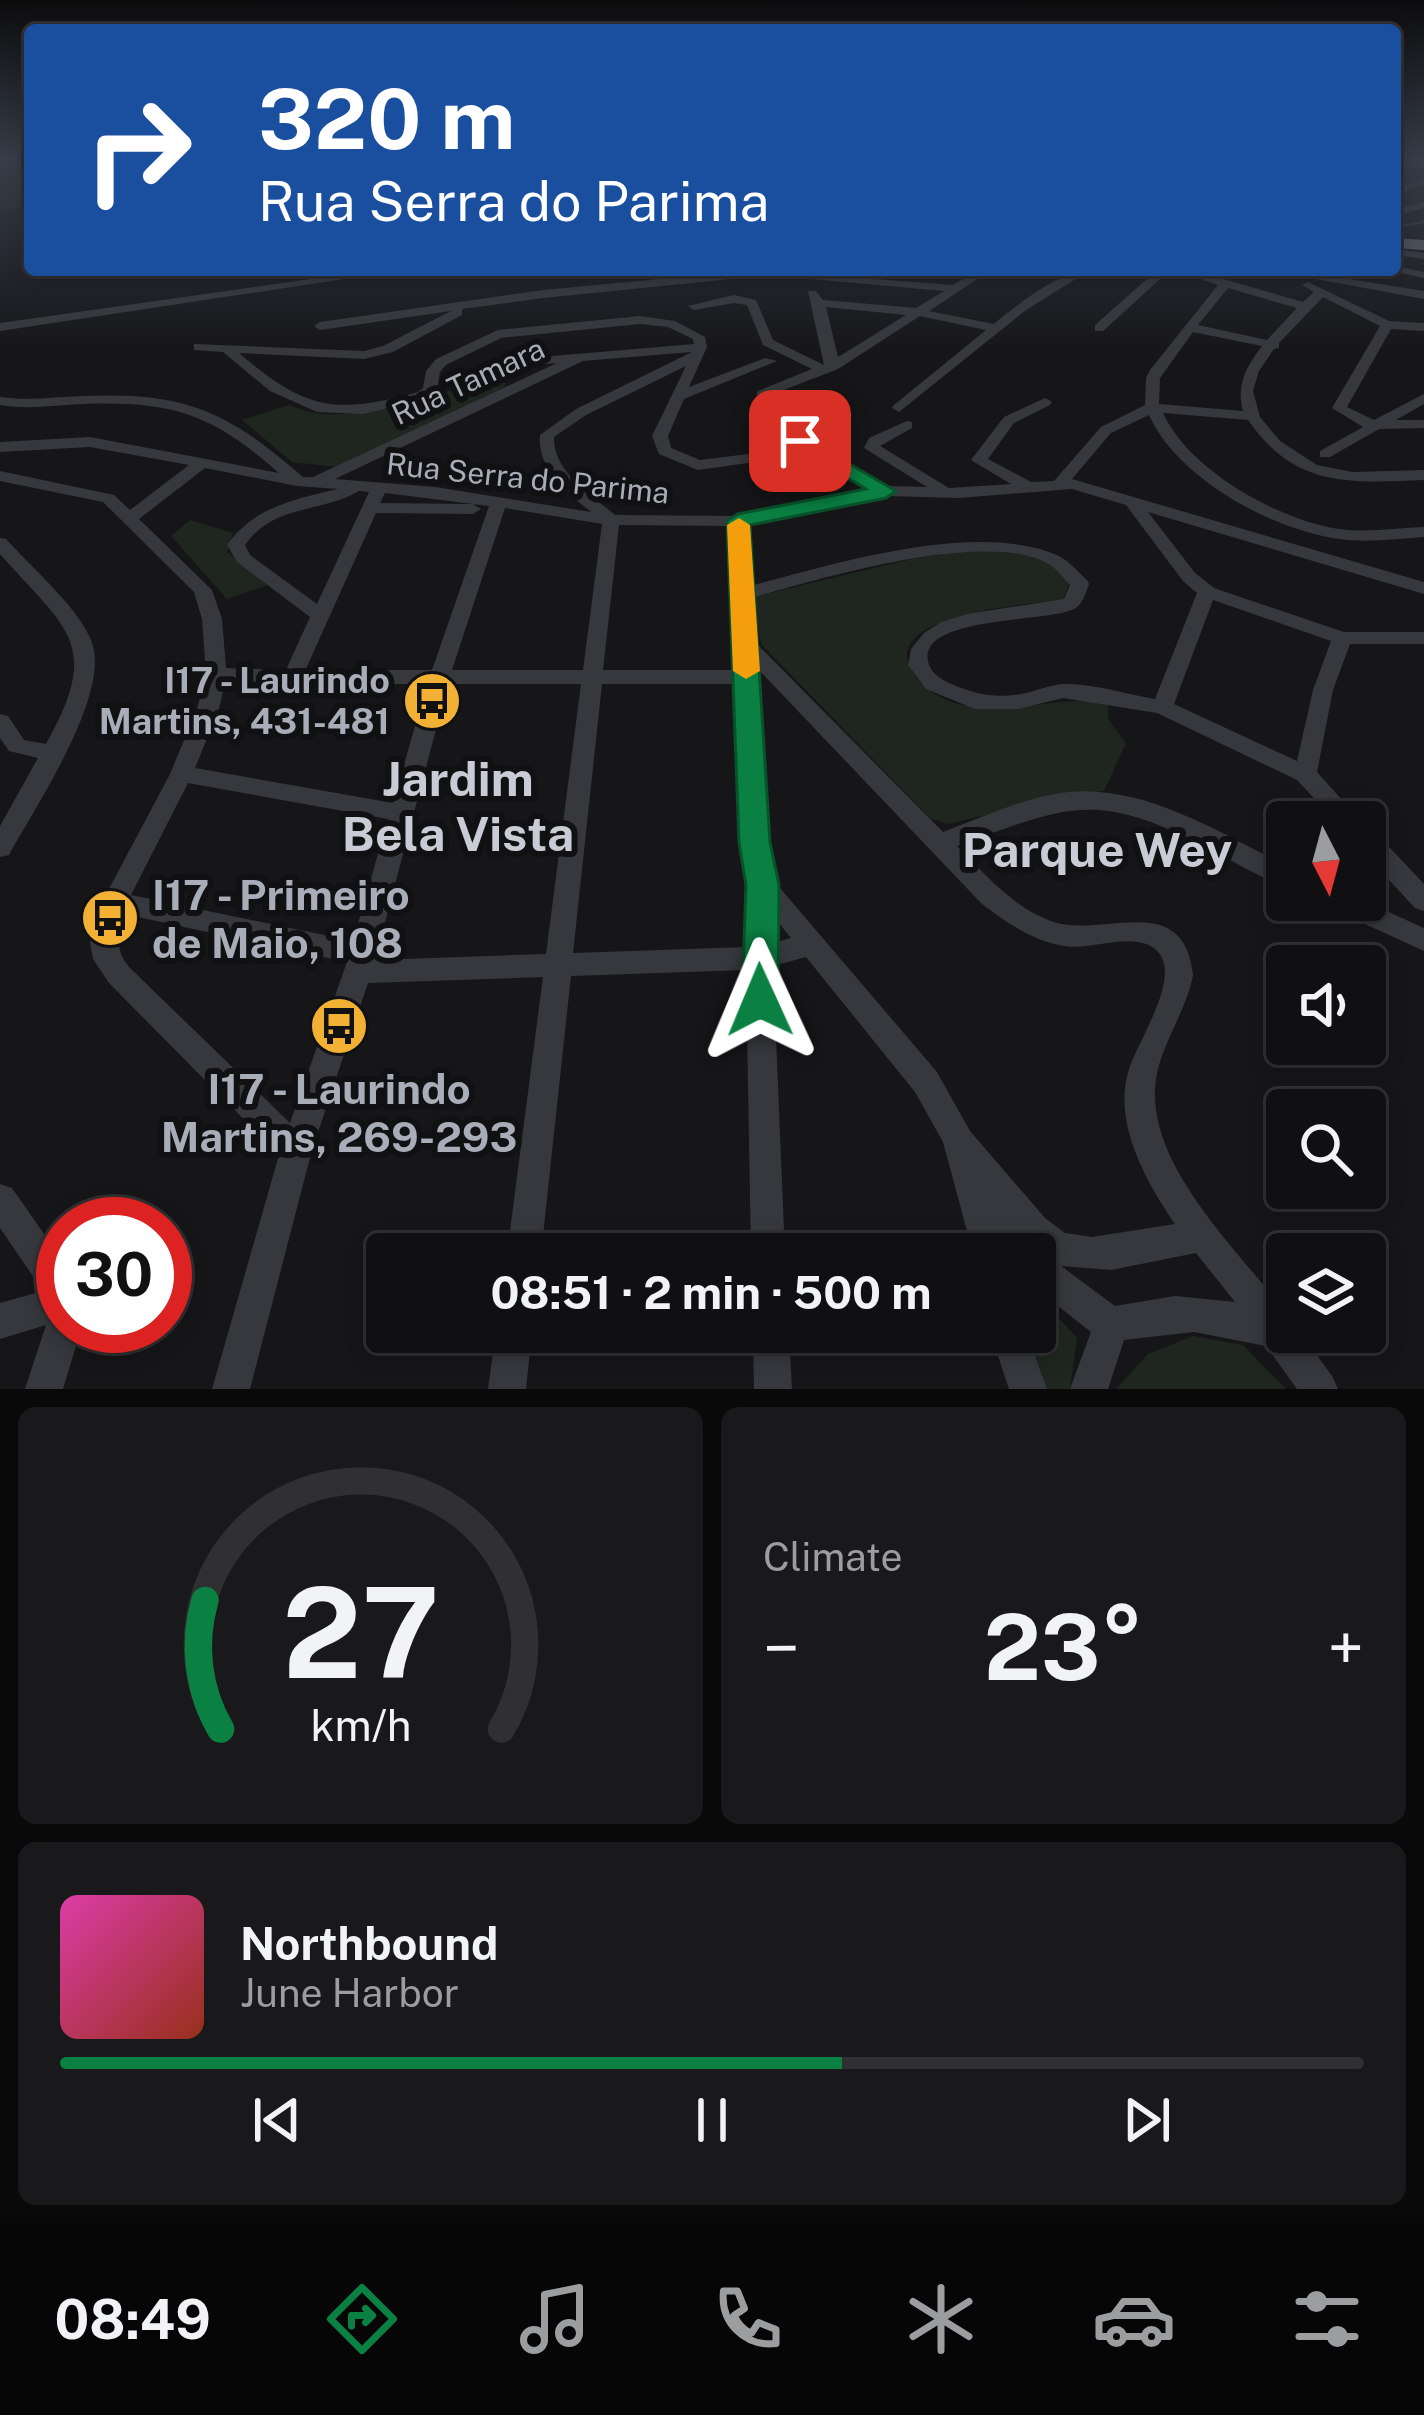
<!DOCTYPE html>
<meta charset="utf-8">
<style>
:root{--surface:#101012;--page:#19191b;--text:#f1f3f6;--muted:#9c9d9f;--line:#303032;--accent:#0b8043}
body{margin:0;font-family:"Public Sans",sans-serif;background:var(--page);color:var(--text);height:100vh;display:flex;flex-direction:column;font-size:45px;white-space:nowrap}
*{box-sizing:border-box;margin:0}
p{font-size:39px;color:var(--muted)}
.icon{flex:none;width:66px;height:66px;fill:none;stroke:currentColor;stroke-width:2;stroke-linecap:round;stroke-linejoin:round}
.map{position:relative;height:1389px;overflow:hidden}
.drawer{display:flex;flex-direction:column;gap:18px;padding:18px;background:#09090a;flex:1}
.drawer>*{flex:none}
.guide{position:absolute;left:24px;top:24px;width:1377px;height:252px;border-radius:12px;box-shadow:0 6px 18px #0003,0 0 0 3px var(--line);background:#1a4fa0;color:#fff;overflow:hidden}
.needle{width:78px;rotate:174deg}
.controls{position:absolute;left:1266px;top:801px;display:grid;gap:24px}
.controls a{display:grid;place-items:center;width:120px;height:120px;border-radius:12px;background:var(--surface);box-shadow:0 6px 18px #0003,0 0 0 3px var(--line);font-size:60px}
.speed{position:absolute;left:36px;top:1197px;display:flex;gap:24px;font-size:60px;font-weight:700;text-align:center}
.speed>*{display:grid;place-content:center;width:156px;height:156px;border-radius:50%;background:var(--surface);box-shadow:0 6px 18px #0003,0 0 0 3px var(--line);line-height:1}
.speed .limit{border:18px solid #d22;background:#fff;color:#111}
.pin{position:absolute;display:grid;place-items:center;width:102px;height:102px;color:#fff;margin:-51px;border-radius:24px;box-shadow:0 6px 18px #0006}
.me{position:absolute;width:132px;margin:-66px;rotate:359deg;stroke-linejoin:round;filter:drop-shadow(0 0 9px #0008)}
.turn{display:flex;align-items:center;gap:42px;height:252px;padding:0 36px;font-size:54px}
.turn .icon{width:156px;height:156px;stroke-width:2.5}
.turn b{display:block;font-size:84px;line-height:102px}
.big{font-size:90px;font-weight:700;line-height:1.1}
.drawer .card{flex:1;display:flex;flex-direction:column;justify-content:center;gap:18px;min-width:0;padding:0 42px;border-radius:18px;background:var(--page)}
.drawer .dial{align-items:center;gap:0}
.dial svg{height:312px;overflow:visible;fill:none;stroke:var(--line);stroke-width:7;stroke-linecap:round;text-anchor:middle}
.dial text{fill:var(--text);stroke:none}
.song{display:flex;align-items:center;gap:36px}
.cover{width:144px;height:144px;border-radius:18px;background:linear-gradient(135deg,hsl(320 70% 55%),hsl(10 70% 35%))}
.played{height:12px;border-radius:6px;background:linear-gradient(90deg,var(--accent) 60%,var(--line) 60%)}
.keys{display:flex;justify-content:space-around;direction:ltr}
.heat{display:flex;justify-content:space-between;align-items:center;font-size:66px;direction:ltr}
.drawer .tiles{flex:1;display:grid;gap:18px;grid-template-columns:1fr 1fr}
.card:last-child{grid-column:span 2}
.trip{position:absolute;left:366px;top:1233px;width:690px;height:120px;border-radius:12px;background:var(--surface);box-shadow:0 6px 18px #0003,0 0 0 3px var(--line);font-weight:700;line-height:120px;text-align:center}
.menu{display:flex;height:192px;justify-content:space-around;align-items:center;background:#060607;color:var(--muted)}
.menu .icon{width:84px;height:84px}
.menu .selected{color:var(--accent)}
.menu b{font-size:54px;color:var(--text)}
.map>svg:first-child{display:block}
.green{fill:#1e261f}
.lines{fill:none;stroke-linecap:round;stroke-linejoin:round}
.stream{stroke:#2c353c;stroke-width:3}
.minor{fill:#37383d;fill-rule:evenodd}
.highway{fill:#63666e;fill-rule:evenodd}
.route{fill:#0b8043;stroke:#07532c;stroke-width:3}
.slow{fill:#f59e0b}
.labels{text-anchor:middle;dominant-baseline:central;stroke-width:12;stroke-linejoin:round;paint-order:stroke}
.far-street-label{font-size:30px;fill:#a8adb8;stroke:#111113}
.poi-label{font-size:36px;font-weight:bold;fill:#a8adb8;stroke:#111113;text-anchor:end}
.near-poi-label{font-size:42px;font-weight:bold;fill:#a8adb8;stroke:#111113;text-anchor:start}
.district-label{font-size:48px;font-weight:bold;fill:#c9ccd4;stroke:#111113}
</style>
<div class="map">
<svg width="1424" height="1389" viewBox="0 0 1424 1389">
<rect width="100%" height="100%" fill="#161618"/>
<path class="green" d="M30,158V206L0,210V161Z
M507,380L503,390L337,467L292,462L242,420L289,405C349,431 403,395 464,389L465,383Z
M190,520L233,533L227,552L268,585L227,599L171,536Z
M975,549L1038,555L1070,581L1063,600C1033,604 872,614 914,674C925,692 948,703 969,706C1009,712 1063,698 1108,701V719L1126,743L1104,791L1074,794L948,824L930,818L761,644L753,597L912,559Z
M1035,1292L1077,1338L1070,1389H1046L1022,1332H1035Z
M1193,1336L1243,1345L1286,1389H1116L1148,1354Z"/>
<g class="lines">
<path class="stream" d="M1395,227L1424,222"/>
<path class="minor" d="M1395,158L1424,163V169L1395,163Z
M1424,179V185L1395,194V188Z
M1424,202V208L1395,216V210Z
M1395,249L1424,253V259L1395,255Z
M1395,266L1424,272V278L1391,271Z
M374,270H404L0,331V323Z
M755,270H796L790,273L543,298L462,309V315L393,352L364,359L239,353C306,410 334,415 418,392L423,388L426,371L436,359L498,330L640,316L675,321L705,337L707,347L689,387L765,358L777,361L684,399L668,436L671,448L700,460L771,451L776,453V459L698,470L659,454L652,436L686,366L586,415L554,437C553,472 591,495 615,515L738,516L871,489L795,444L792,441L800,436L889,486L927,487L864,448L869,438L907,421L912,422V428L880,446L949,488L1011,484L971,460L1004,417L1045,398L1052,402L1050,405L1014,423L988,459L1031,482L1054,481L1101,427L1145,405L1146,378L1150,370L1218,285L1174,270H1192L1303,302L1314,292L1302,285L1308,282L1389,321L1424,323V331L1391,329L1347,407L1374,420L1424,394V404L1396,420H1424V428L1379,429L1330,457H1320V451L1363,427L1332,408L1380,326L1323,297L1279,343V348L1274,349L1259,371L1253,391L1260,417L1280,441L1317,465L1352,472L1424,470V480C1349,483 1295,488 1248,420L1163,413C1189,470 1278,520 1339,529C1367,533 1396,528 1424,527V537C1396,539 1367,543 1339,539C1272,530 1177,478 1149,415L1111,433L1072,479L1424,582V594L1148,512L1195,573L1214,588L1344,632H1424V644H1350L1333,690L1317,772L1362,822H1336L1297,780L1157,713L1063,698L1018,709H975L926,689L908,665L911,649L924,633L941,622L967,614L1064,599L1070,585C1064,579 1058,570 1050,565C990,527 818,579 751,598L754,641L943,832C983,817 1025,797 1068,792C1147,785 1219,833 1287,866V887C1258,877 1231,860 1204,846C1094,789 1065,807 957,846C985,874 1014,909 1054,922C1104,938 1184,889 1193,975C1186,1014 1157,1049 1155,1088C1151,1171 1241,1252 1287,1315V1332H1300L1332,1376L1338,1389H1297L1266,1346L1194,1332L1124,1340L1108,1389H1070L1091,1332L1035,1288V1254H994L967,1231L943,1142L915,1092L806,957L773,966L785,1254H751L746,970L571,976L541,1254H507L543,977L368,983L312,1150L250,1389H212L279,1155L109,983L93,959L90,942L102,902L170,774L197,709L206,674L202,619L194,592L103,502L0,481V471L114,495L130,510L189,465L90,447L0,452V442L90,437L279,473C212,414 173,401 84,404C56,405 28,410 0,405V397C28,401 55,397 84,396C186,392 227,411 303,477H313L557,363L498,368L493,367V361L694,344L693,339L668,327L640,324L501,338L446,365L440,372L437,390L428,398L363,414L317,412L270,391L223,352L194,350V344L364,351L383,346L451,311L320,330L314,326L320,322L543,290ZM1228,288L1297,308L1267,340L1198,325ZM1193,332L1262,346C1246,367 1236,385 1243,411L1159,404L1160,378ZM692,352L576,409L540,435C537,469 567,492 591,512L435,487L335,479L583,361ZM205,468L297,486L338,489C295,499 254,507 227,545L237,562L310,617L286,670L226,668L222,619L212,590L139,519ZM1072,489L1126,505L1183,581L1197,593L1155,699C1126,694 1092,683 1063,684C1051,685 1038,690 1026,693C1001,699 977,695 954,685C944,681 930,674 928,661C919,615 1052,623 1076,608C1083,603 1086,592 1089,584L1087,580C1078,572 1069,561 1059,556C978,519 833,564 750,586L747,524L886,496L959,498ZM359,491L369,492L317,604L250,555L245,545C273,504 322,513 359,491ZM385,493L489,506L432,670H367L357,677L367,684H427L393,803L195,768L219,709L225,681L300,682L376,513L473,514L481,509L473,504L380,503ZM505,508L602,524L583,670H452ZM619,525L730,526L735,670H603ZM1213,600L1331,641L1313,690L1297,761L1174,704ZM755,666L982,904C1007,923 1033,941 1064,946C1091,951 1133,931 1155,949C1185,973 1138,1040 1129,1069C1112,1122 1146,1182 1175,1224L1092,1237L1065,1233L1045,1218L970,1131L937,1072L774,881L766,842ZM448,684H581L546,954L375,960ZM602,684H736L742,842L749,885L746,947L573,953ZM188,783L388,819L353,941L131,895ZM124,914L347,962L290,1123L129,967C114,948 118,936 124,914ZM774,917L791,938L773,943ZM1196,1253L1235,1302L1175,1296L1115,1306L1061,1266L1111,1270Z
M977,270H991L929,311L994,324C1017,305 1060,270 1090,270L1026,310L899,412L892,408L894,405L986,330L920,316L838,369L763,398L756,394L758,391L812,369L763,345L747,305L734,303L694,310L688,306L734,295L756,300L773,340L824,365L808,291H816L823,300L916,308L944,291L799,278L793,275L795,273L953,285ZM826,307L906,315L838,357Z
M1157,270H1170L1103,331H1095V325Z
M1267,270H1293L1424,291V299Z
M0,538L6,539C32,568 77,606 91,640C113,692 35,807 9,855L0,857V826L38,758L9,751L0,738V714L8,716L24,740L46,744C103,643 66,629 0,554Z
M1365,829L1374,831L1424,884V911L1415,908L1365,854Z
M1324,900H1362L1424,928V951L1328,907Z
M0,1184L12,1188L63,1261V1326H82L63,1389H25L46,1325L0,1339V1303L43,1291L0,1228Z
M496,1332H532L526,1389H488Z
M753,1332H789L792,1389H754Z
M990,1332H1026L1047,1389H1009Z"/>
<path class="highway" d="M1395,238L1424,240V250L1395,248Z"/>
</g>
<linearGradient id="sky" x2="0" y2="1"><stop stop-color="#0c0c0d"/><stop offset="0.45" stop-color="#363c48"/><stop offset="1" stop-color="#363c48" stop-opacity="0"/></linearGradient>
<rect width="1424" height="353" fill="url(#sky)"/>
<path class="route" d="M800,435L896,491L886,498L750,525L770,842L779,885L778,1000L773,1012L760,1017L747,1012L742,1000L746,885L739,842L727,521L738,514L866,489L793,445L791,441Z"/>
<path class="slow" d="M739,518L750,525L760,671L746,679L733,671L727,525Z"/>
<defs>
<symbol id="bus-disc" viewBox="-11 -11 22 22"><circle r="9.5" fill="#f2b134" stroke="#111113"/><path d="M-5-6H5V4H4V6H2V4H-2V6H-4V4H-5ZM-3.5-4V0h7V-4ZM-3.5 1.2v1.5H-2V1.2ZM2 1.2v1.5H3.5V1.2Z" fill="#111"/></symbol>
</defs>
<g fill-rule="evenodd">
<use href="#bus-disc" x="399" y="668" width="66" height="66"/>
<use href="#bus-disc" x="77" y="885" width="66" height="66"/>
<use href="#bus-disc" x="306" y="993" width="66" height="66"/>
</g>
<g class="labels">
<g class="far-street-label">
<text transform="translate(468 381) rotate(-25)">Rua Tamara</text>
<text transform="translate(528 478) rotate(6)">Rua Serra do Parima</text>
</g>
<g class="poi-label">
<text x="390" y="680">I17 - Laurindo<tspan x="390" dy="41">Martins, 431-481</tspan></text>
</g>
<g class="near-poi-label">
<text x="152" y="894">I17 - Primeiro<tspan x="152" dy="48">de Maio, 108</tspan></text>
<text x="339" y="1088" text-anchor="middle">I17 - Laurindo<tspan x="339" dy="48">Martins, 269-293</tspan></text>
</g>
<g class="district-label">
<text x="458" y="778">Jardim<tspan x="458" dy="55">Bela Vista</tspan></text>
<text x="1097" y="849">Parque Wey</text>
</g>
</g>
</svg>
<div class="controls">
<a><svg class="needle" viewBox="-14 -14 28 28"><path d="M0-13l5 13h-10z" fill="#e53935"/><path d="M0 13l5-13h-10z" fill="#9c9d9f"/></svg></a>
<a><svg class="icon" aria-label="sound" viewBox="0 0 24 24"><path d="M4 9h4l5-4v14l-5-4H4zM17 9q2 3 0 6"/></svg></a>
<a><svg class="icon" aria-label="search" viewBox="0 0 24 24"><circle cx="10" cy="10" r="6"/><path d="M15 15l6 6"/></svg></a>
<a><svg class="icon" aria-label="layers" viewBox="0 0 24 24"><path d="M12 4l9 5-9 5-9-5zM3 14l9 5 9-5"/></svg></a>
</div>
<div class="speed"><div class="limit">30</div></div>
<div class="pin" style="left:800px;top:441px;background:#d93025"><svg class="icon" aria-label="arrive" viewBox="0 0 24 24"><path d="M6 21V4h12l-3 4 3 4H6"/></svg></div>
<svg class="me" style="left:760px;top:1000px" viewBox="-20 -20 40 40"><path d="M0-17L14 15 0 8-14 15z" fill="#0b8043" stroke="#fff" stroke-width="4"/></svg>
<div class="trip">08:51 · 2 min · 500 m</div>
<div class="guide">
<div class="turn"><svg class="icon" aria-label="right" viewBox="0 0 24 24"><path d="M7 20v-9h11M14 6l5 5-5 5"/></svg><div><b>320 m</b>Rua Serra do Parima</div></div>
</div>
</div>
<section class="drawer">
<div class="tiles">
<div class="card dial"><svg viewBox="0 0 100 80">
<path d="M14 69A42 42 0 1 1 86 69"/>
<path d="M14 69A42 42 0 0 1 10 36" stroke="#0b8043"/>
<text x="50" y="56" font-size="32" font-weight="700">27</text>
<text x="50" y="72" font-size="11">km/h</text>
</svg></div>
<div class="card"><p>Climate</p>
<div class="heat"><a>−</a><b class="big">23°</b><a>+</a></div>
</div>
<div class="card">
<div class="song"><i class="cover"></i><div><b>Northbound</b><p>June Harbor</p></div></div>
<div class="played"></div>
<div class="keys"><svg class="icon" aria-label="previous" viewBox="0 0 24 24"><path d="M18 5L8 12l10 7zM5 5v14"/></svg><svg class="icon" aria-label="pause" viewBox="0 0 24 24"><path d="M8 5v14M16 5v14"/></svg><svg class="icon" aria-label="next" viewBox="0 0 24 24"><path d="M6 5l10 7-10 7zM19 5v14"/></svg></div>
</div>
</div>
</section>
<nav class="menu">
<b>08:49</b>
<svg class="icon selected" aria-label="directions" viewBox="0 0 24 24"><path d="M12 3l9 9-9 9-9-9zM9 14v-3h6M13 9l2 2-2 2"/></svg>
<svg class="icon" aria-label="music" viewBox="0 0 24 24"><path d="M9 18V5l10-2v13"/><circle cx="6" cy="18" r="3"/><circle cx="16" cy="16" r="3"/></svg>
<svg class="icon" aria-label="phone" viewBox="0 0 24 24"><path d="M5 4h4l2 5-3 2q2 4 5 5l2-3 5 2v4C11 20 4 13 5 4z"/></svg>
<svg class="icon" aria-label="climate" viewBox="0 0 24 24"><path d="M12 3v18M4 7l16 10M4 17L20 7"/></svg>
<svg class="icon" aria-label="car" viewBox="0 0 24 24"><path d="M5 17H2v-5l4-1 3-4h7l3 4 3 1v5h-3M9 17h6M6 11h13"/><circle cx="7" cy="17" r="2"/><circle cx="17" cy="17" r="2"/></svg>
<svg class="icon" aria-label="filters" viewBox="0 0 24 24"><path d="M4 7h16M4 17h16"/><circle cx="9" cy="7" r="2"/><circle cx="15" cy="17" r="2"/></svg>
</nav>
